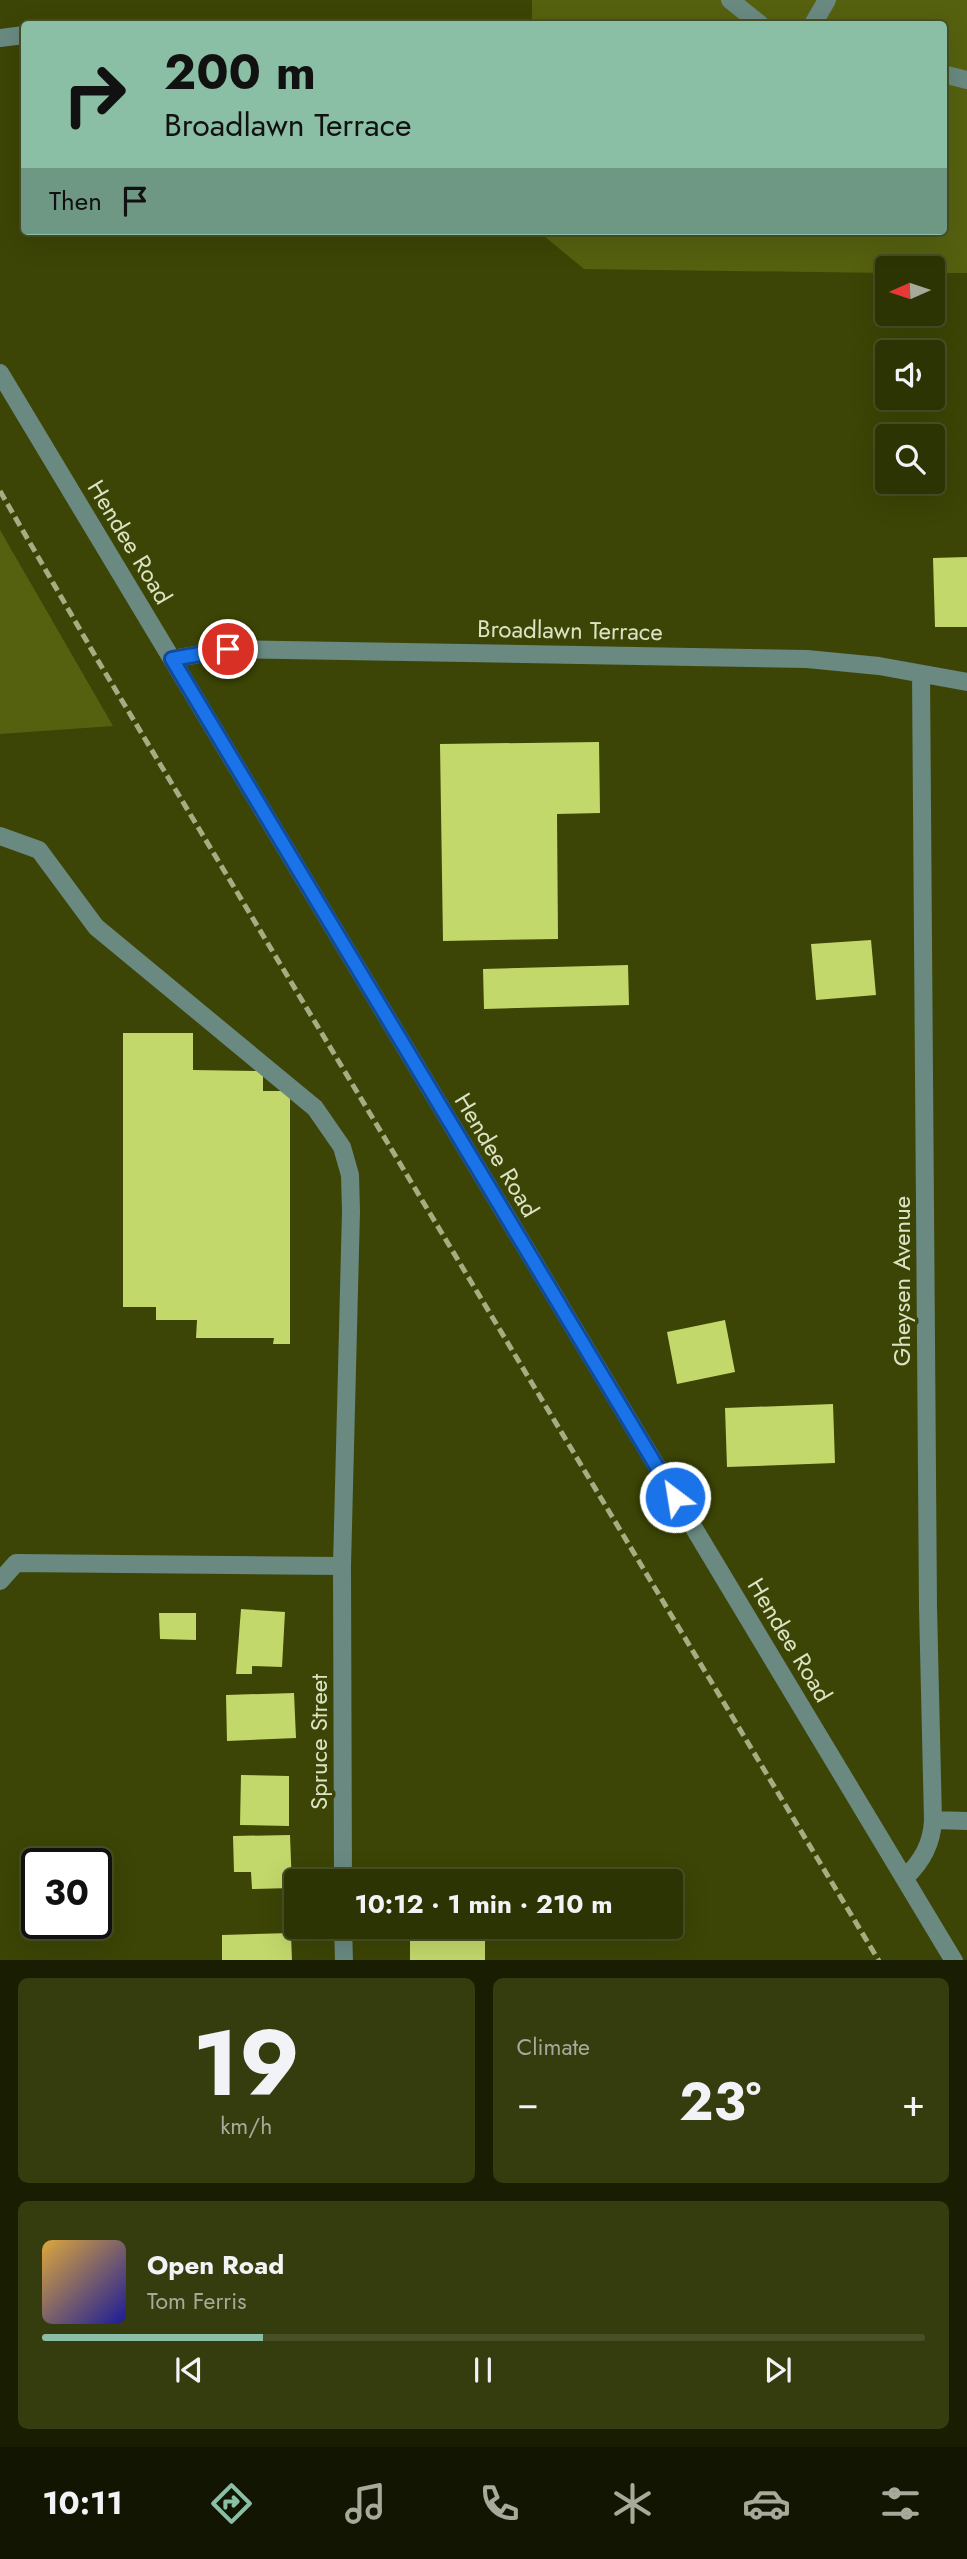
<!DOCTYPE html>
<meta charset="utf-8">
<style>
:root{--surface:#2d3404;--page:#353c0e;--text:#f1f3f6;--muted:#a7aa9a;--line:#484f26;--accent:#8abfa5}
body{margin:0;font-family:Jost,sans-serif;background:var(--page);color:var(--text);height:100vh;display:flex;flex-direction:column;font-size:26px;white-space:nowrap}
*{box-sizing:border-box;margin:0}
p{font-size:23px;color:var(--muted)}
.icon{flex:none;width:38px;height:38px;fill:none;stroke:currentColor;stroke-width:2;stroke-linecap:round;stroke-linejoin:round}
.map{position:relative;height:1960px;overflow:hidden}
.side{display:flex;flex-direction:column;gap:18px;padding:18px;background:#191d02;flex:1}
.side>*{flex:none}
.banner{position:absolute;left:21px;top:21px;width:926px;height:214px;border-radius:7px;box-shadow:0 7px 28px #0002,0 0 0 2px var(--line);background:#8abfa5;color:#111;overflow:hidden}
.needle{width:46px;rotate:267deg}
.fabs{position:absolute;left:875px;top:256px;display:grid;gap:14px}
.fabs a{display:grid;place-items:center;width:70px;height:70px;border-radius:7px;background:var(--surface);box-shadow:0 7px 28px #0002,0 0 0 2px var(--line);font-size:35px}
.speed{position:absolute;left:21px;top:1848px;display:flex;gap:14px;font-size:35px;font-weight:700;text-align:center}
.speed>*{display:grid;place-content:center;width:91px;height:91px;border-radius:50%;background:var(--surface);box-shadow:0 7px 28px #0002,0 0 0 2px var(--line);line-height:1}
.speed .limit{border:4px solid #111;border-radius:10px;background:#fff;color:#111}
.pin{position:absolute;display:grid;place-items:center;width:60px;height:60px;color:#fff;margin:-30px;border:4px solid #fff;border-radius:50%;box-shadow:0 2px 7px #0007}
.me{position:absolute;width:77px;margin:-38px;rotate:329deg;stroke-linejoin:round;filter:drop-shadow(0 0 5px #0008)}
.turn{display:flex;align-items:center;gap:24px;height:147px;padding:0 28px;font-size:32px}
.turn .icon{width:91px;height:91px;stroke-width:2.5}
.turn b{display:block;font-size:49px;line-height:60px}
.then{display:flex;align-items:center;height:66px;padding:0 28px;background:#0003;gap:14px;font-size:26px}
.big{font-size:52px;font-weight:700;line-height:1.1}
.side .widget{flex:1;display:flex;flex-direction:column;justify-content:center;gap:10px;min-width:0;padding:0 24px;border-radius:10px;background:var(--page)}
.side .dial{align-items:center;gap:0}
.dial b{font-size:91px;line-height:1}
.song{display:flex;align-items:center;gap:21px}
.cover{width:84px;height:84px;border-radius:10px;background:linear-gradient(135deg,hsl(40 70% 55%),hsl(240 70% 35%))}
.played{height:7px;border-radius:4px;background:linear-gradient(90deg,var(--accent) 25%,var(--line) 25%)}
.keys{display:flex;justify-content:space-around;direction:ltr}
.heat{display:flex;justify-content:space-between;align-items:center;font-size:38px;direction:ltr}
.side .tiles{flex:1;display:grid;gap:18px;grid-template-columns:1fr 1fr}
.widget:last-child{grid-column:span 2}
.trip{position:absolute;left:284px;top:1869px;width:399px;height:70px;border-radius:7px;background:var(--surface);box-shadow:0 7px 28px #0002,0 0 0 2px var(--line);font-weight:700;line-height:70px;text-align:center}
.dock{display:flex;height:112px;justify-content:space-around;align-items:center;background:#121502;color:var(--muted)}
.dock .icon{width:49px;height:49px}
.dock .current{color:var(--accent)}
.dock b{font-size:32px;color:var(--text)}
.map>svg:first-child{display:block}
.green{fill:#55610f}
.building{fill:#c3d86b}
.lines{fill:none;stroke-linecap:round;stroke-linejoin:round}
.minor{stroke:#698981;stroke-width:18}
.rail{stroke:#a5ad83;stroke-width:5;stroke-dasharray:10 5;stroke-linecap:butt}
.route-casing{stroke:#114b97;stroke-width:18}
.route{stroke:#1a73e8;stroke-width:12}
.labels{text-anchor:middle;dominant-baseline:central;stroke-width:7;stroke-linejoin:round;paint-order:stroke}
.street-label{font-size:24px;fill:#dbe3c4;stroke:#3c4505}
</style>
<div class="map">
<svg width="967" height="1961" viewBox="0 0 967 1961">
<rect width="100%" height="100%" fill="#3c4505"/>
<path class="green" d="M532,0H967V273H933V268H887V273L584,269L538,231H943V24H532Z
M0,530L113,726L0,734Z"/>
<path class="building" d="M967,557V627H935L933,558Z
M599,742L600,813L557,814L558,939L443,941L440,744Z
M871,940L876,995L816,1000L811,944Z
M628,965L629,1005L484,1009L483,969Z
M123,1033H193V1070L263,1071V1091H290V1344H273L274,1338H196L197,1320H156V1307H123Z
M725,1320L735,1372L677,1384L667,1332Z
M833,1404L835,1463L727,1467L725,1408Z
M241,1609L285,1612L282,1667L252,1666V1674H236Z
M159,1613H196V1640L160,1639Z
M294,1693L296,1738L227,1741L226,1695Z
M241,1775L289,1776V1826L240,1825Z
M290,1835L292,1888L252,1889L251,1872H234L233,1836Z
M410,1927H453V1930H485V1961H410Z
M291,1933L292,1961H222V1935Z"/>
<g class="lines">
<path class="minor" d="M730,0L760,24
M813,24L827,0
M0,38L24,35
M943,74L967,80
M0,373L954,1961
M172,659L228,649L807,659L879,666L967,682
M0,836L39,850L96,927L315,1108L342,1147L350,1175L351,1211L342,1566L343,1881
M0,1581L16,1563L342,1566
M933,1820L967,1821
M905,1878C922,1861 932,1844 933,1820L928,1607L921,674
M343,1927L344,1961"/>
<path class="rail" d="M0,491L97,659L879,1961"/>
</g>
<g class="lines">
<defs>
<path id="route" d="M228,649L172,659L675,1497"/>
</defs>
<use href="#route" class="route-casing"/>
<use href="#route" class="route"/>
</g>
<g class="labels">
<g class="street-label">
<text transform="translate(130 542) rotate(59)">Hendee Road</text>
<text transform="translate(570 630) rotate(1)">Broadlawn Terrace</text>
<text transform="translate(497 1155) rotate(59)">Hendee Road</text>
<text transform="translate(901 1281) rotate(-90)">Gheysen Avenue</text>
<text transform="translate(790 1640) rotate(59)">Hendee Road</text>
<text transform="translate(318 1742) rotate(-90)">Spruce Street</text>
</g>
</g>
</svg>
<div class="fabs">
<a><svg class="needle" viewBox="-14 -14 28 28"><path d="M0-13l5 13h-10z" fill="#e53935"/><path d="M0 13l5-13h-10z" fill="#a7aa9a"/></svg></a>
<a><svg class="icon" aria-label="sound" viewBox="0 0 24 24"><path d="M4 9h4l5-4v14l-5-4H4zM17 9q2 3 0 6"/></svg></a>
<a><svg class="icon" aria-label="search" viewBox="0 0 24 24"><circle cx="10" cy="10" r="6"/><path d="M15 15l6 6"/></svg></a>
</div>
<div class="speed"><div class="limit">30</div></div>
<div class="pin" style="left:228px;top:649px;background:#d93025"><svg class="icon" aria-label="arrive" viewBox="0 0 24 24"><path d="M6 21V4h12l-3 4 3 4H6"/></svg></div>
<svg class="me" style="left:675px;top:1497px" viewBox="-20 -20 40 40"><circle r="17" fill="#1a73e8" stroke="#fff" stroke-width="3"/><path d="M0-11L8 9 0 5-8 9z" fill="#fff"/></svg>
<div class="trip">10:12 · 1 min · 210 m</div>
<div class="banner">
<div class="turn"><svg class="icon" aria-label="right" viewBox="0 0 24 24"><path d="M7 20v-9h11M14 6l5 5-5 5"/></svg><div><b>200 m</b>Broadlawn Terrace</div></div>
<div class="then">Then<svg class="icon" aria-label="arrive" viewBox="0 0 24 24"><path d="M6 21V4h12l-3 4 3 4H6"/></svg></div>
</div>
</div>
<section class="side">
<div class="tiles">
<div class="widget dial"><b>19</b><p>km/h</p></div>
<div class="widget"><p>Climate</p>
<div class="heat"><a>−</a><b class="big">23°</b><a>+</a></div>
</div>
<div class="widget">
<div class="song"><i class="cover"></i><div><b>Open Road</b><p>Tom Ferris</p></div></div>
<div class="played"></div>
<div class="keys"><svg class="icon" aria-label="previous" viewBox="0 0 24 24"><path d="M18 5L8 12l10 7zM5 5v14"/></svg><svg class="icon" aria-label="pause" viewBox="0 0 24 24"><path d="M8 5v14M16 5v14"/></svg><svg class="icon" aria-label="next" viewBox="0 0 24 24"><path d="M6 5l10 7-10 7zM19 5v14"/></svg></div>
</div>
</div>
</section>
<nav class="dock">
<b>10:11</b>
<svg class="icon current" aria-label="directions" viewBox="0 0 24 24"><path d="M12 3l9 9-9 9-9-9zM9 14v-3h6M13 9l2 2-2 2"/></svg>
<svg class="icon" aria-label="music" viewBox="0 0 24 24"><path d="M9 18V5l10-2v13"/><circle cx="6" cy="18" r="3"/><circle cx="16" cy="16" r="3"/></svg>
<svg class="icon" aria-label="phone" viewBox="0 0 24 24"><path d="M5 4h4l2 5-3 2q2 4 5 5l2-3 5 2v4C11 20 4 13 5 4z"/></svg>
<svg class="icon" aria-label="climate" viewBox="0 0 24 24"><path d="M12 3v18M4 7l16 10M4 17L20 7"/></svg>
<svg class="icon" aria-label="car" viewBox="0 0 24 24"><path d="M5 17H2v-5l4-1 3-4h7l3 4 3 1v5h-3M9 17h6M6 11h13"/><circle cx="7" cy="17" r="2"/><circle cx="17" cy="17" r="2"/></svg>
<svg class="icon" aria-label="filters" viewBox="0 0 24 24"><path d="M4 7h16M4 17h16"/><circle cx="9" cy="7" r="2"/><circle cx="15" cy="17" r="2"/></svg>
</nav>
